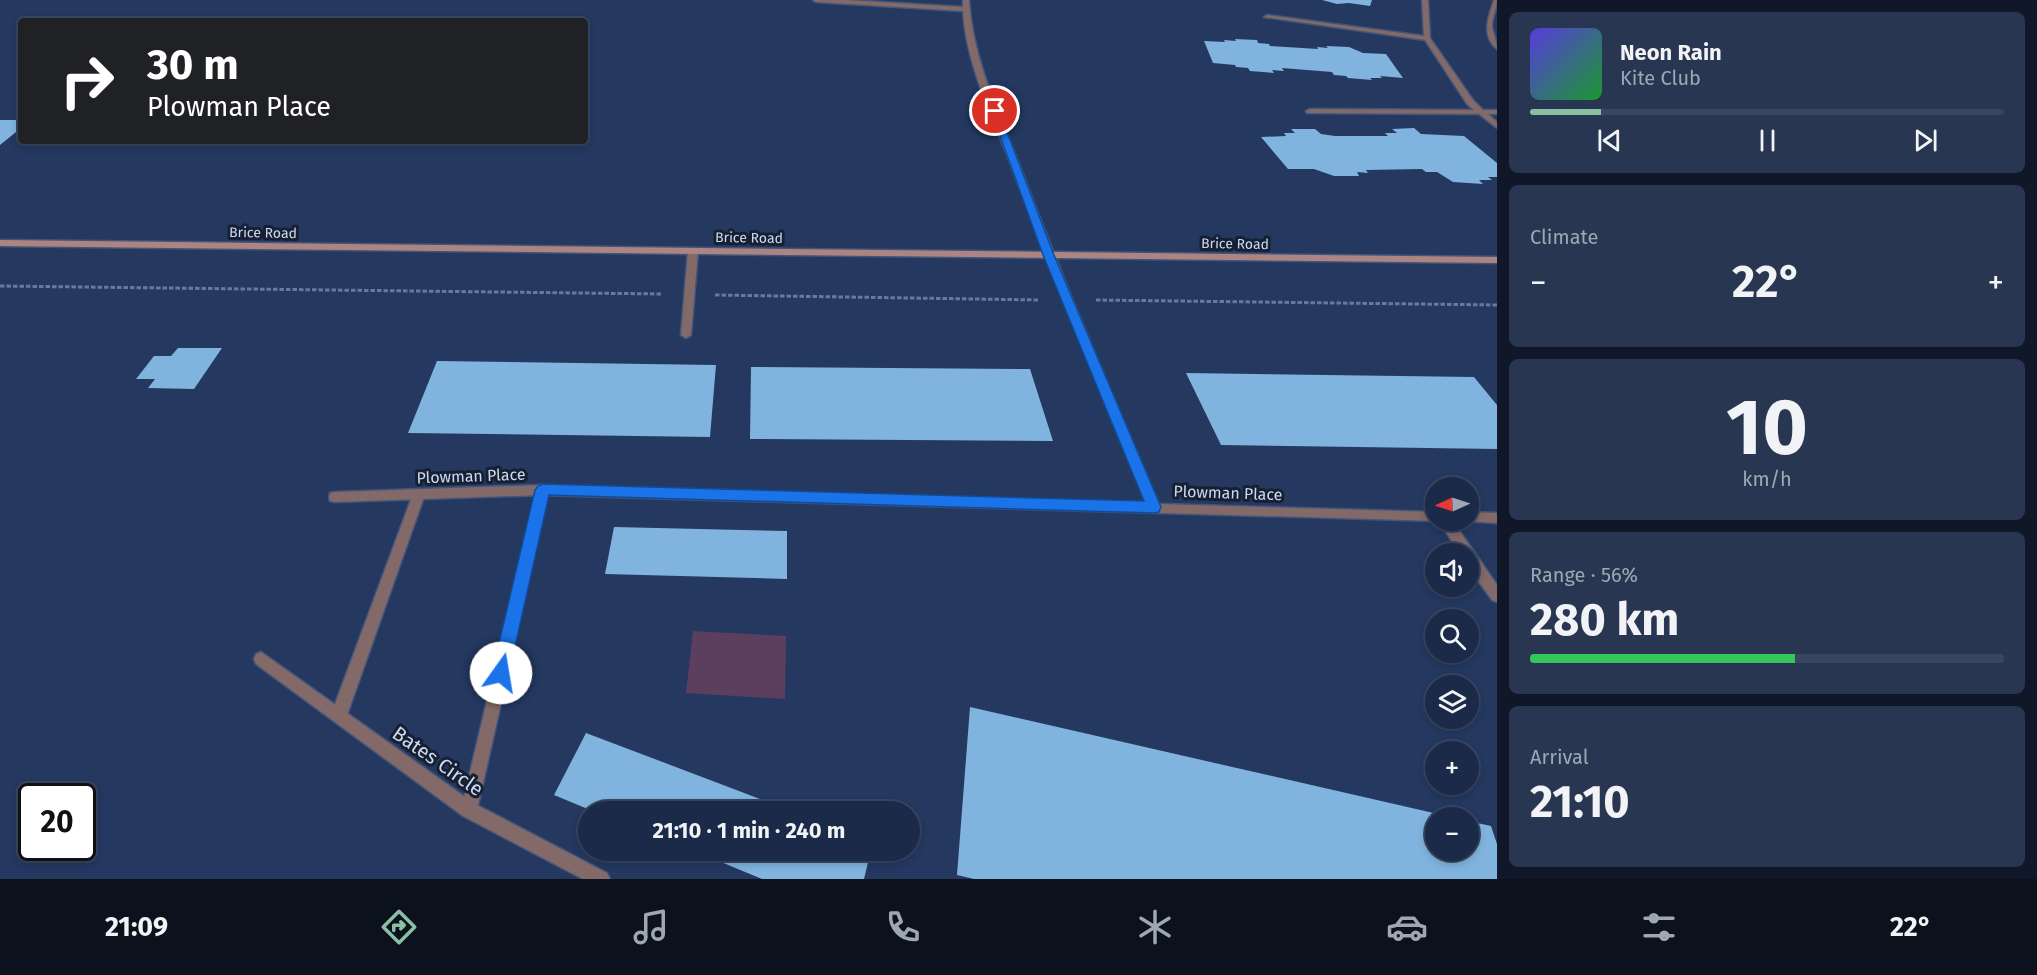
<!DOCTYPE html>
<meta charset="utf-8">
<style>
:root{--surface:#1b2a48;--page:#283652;--text:#f1f3f6;--muted:#a0a7b4;--line:#394660;--accent:#8abfa5}
body{margin:0;font-family:"Fira Sans",sans-serif;background:var(--page);color:var(--text);height:100vh;display:flex;flex-direction:column;font-size:22px;white-space:nowrap}
*{box-sizing:border-box;margin:0}
p{font-size:20px;color:var(--muted)}
.icon{flex:none;width:33px;height:33px;fill:none;stroke:currentColor;stroke-width:2;stroke-linecap:round;stroke-linejoin:round}
.map{position:relative;flex:1;overflow:hidden}
.panel{display:flex;flex-direction:column;gap:12px;padding:12px;background:#0f1728;width:540px}
.panel>*{flex:none}
.guide{position:absolute;left:18px;top:18px;width:570px;height:126px;border-radius:6px;box-shadow:0 3px 9px #0003,0 0 0 2px var(--line);background:#202124;color:#fff;overflow:hidden}
.needle{width:39px;rotate:267deg}
.controls{position:absolute;left:1425px;top:477px;display:grid;gap:12px}
.controls a{display:grid;place-items:center;width:54px;height:54px;border-radius:50%;background:var(--surface);box-shadow:0 3px 9px #0003,0 0 0 2px var(--line);font-size:30px}
.speed{position:absolute;left:18px;top:783px;display:flex;gap:12px;font-size:30px;font-weight:700;text-align:center}
.speed>*{display:grid;place-content:center;width:78px;height:78px;border-radius:50%;background:var(--surface);box-shadow:0 3px 9px #0003,0 0 0 2px var(--line);line-height:1}
.speed .limit{border:3px solid #111;border-radius:9px;background:#fff;color:#111}
.pin{position:absolute;display:grid;place-items:center;width:51px;height:51px;color:#fff;margin:-26px;border:3px solid #fff;border-radius:50%;box-shadow:0 2px 6px #0007}
.me{position:absolute;width:66px;margin:-33px;rotate:13deg;stroke-linejoin:round;filter:drop-shadow(0 0 4px #0008)}
.turn{display:flex;align-items:center;gap:21px;height:126px;padding:0 30px;font-size:27px}
.turn .icon{width:78px;height:78px;stroke-width:2.5}
.turn b{display:block;font-size:42px;line-height:51px}
.big{font-size:45px;font-weight:700;line-height:1.1}
.panel .tile{flex:1;display:flex;flex-direction:column;justify-content:center;gap:9px;min-width:0;padding:0 21px;border-radius:9px;background:var(--page)}
.panel .dial{align-items:center;gap:0}
.dial b{font-size:78px;line-height:1}
.song{display:flex;align-items:center;gap:18px}
.cover{width:72px;height:72px;border-radius:9px;background:linear-gradient(135deg,hsl(250 70% 55%),hsl(130 70% 35%))}
.played{height:6px;border-radius:3px;background:linear-gradient(90deg,var(--accent) 15%,var(--line) 15%)}
.keys{display:flex;justify-content:space-around;direction:ltr}
.heat{display:flex;justify-content:space-between;align-items:center;font-size:33px;direction:ltr}
.charge{height:9px;border-radius:4px;background:linear-gradient(90deg,#34c759 56%,var(--line) 0)}
.trip{position:absolute;left:578px;top:801px;width:342px;height:60px;border-radius:30px;background:var(--surface);box-shadow:0 3px 9px #0003,0 0 0 2px var(--line);font-weight:700;line-height:60px;text-align:center}
.menu{display:flex;height:96px;justify-content:space-around;align-items:center;background:#0b111d;color:var(--muted)}
.menu .icon{width:42px;height:42px}
.menu .on{color:var(--accent)}
.menu b{font-size:27px;color:var(--text)}
main{display:flex;flex:1;min-height:0}
.map>svg:first-child{display:block}
.green{fill:#5c3f5f}
.building{fill:#80b3dd}
.lines{fill:none;stroke-linecap:round;stroke-linejoin:round}
.lane-casing{stroke:#42557a;stroke-width:3}
.street-casing{stroke:#42557a;stroke-width:3}
.secondary-casing{stroke:#42557a;stroke-width:3}
.path{stroke:#68799b;stroke-width:3;stroke-dasharray:4.5 2;stroke-linecap:butt}
.lane{fill:#836967;fill-rule:evenodd}
.street{fill:#836967;fill-rule:evenodd}
.secondary{fill:#ac8481;fill-rule:evenodd}
.route{fill:#1a73e8;stroke:#114b97;stroke-width:1.5}
.labels{text-anchor:middle;dominant-baseline:central;stroke-width:6;stroke-linejoin:round;paint-order:stroke}
.far-street-label{font-size:14px;fill:#ccd9f2;stroke:#172032}
.street-label{font-size:16px;fill:#ccd9f2;stroke:#172032}
.near-street-label{font-size:20px;fill:#ccd9f2;stroke:#172032}
</style>
<main>
<div class="map">
<svg width="1497" height="879" viewBox="0 0 1497 879">
<rect width="100%" height="100%" fill="#243860"/>
<path class="green" d="M693,631L786,636L785,699L686,693Z"/>
<path class="building" d="M1322,0H1372L1370,6L1349,3L1337,4Z
M1235,39L1257,40L1258,43L1269,44L1270,46L1318,49L1317,47L1328,48L1326,46L1349,47L1363,53L1386,54L1403,78L1380,76L1382,78H1370L1372,80L1348,78L1346,76L1334,75L1332,72L1282,68L1284,71L1272,70L1274,73L1250,71L1248,68L1236,67L1235,65L1213,63L1204,41L1225,42L1224,40L1236,41Z
M0,120H21V128L0,145Z
M1414,128L1421,134L1464,136L1497,163V177H1488L1492,180H1479L1483,184L1453,182L1437,172H1426L1422,169L1366,170L1368,173L1357,172L1359,176H1334L1314,169H1288L1261,137L1286,136L1284,133H1295L1291,129H1315L1321,134L1335,136H1388L1385,133H1397L1392,129Z
M178,348H222L194,389L148,388L155,379H136L154,356H171Z
M437,361L716,365L710,437L408,433Z
M751,367L1030,369L1053,441L750,439Z
M1186,373L1474,377L1497,405V449L1221,445Z
M614,527L787,531V579L605,574Z
M970,707L1451,817L1436,818V850H1468V821L1491,826L1497,844V879H974L957,875Z
M586,733L792,811V812H595L554,795Z
M692,850H871L864,879H762Z"/>
<g class="lines">
<defs>
<path id="lane" d="M1422,0H1428L1430,38L1473,100L1483,110H1497V114H1488L1497,122V128L1479,114L1307,113L1306,111L1310,109L1474,110L1467,104L1425,40L1264,17L1267,15L1424,36Z
M693,248L698,251L691,335L686,338L681,335L688,251Z
M543,485L547,487L549,490L477,810L475,816L469,818L463,816L461,810L537,490L539,487Z
M419,489L423,491L425,494L347,715L345,720L339,722L333,720L331,715L413,494L415,491Z"/>
<path id="street" d="M813,0H847L963,7V0H969C973,62 1001,117 1023,174C1065,285 1112,394 1159,504L1436,512V520H1452L1497,585V602L1492,600L1468,567V554H1460L1439,521L543,495L335,502L330,501L329,497L330,493L335,492L543,485L1146,503C1100,392 1054,280 1012,168C993,117 966,65 963,11L816,2Z
M1494,0H1497C1497,9 1492,17 1492,25C1492,31 1497,40 1497,49C1481,36 1488,17 1494,0Z
M1468,512L1497,513V523L1463,521L1468,520Z
M261,652L475,804L607,873L610,879H583L463,816L256,664L254,659L256,654Z"/>
<path id="secondary" d="M0,240L1497,257V263L0,246Z"/>
</defs>
<use href="#lane" class="lane-casing"/>
<use href="#street" class="street-casing"/>
<use href="#secondary" class="secondary-casing"/>
<path class="path" d="M0,286L662,294
M715,295L1040,300
M1096,300L1497,305"/>
<use href="#lane" class="lane"/>
<use href="#street" class="street"/>
<use href="#secondary" class="secondary"/>
</g>
<path class="route" d="M995,108L999,111L1054,255L1161,507L1159,512L1154,513L549,495L509,673L507,678L501,681L495,678L492,673L535,490L538,486L543,484L1144,501L1043,255L991,111Z"/>
<g class="labels">
<g class="far-street-label">
<text transform="translate(263 233) rotate(1)">Brice Road</text>
<text transform="translate(749 238) rotate(1)">Brice Road</text>
<text transform="translate(1235 244) rotate(1)">Brice Road</text>
</g>
<g class="street-label">
<text transform="translate(471 476) rotate(-2)">Plowman Place</text>
<text transform="translate(1228 493) rotate(2)">Plowman Place</text>
</g>
<g class="near-street-label">
<text transform="translate(438 761) rotate(35)">Bates Circle</text>
</g>
</g>
</svg>
<div class="controls">
<a><svg class="needle" viewBox="-14 -14 28 28"><path d="M0-13l5 13h-10z" fill="#e53935"/><path d="M0 13l5-13h-10z" fill="#a0a7b4"/></svg></a>
<a><svg class="icon" aria-label="sound" viewBox="0 0 24 24"><path d="M4 9h4l5-4v14l-5-4H4zM17 9q2 3 0 6"/></svg></a>
<a><svg class="icon" aria-label="search" viewBox="0 0 24 24"><circle cx="10" cy="10" r="6"/><path d="M15 15l6 6"/></svg></a>
<a><svg class="icon" aria-label="layers" viewBox="0 0 24 24"><path d="M12 4l9 5-9 5-9-5zM3 14l9 5 9-5"/></svg></a>
<a>+</a>
<a>−</a>
</div>
<div class="speed"><div class="limit">20</div></div>
<div class="pin" style="left:995px;top:111px;background:#d93025"><svg class="icon" aria-label="arrive" viewBox="0 0 24 24"><path d="M6 21V4h12l-3 4 3 4H6"/></svg></div>
<svg class="me" style="left:501px;top:673px" viewBox="-20 -20 40 40"><circle r="19" fill="#fff"/><path d="M0-13L10 11 0 6-10 11z" fill="#1a73e8"/></svg>
<div class="trip">21:10 · 1 min · 240 m</div>
<div class="guide">
<div class="turn"><svg class="icon" aria-label="right" viewBox="0 0 24 24"><path d="M7 20v-9h11M14 6l5 5-5 5"/></svg><div><b>30 m</b>Plowman Place</div></div>
</div>
</div>
<section class="panel">
<div class="tile">
<div class="song"><i class="cover"></i><div><b>Neon Rain</b><p>Kite Club</p></div></div>
<div class="played"></div>
<div class="keys"><svg class="icon" aria-label="previous" viewBox="0 0 24 24"><path d="M18 5L8 12l10 7zM5 5v14"/></svg><svg class="icon" aria-label="pause" viewBox="0 0 24 24"><path d="M8 5v14M16 5v14"/></svg><svg class="icon" aria-label="next" viewBox="0 0 24 24"><path d="M6 5l10 7-10 7zM19 5v14"/></svg></div>
</div>
<div class="tile"><p>Climate</p>
<div class="heat"><a>−</a><b class="big">22°</b><a>+</a></div>
</div>
<div class="tile dial"><b>10</b><p>km/h</p></div>
<div class="tile"><p>Range · 56%</p><b class="big">280 km</b><div class="charge"></div></div>
<div class="tile"><p>Arrival</p><b class="big">21:10</b></div>
</section>
</main>
<nav class="menu">
<b>21:09</b>
<svg class="icon on" aria-label="directions" viewBox="0 0 24 24"><path d="M12 3l9 9-9 9-9-9zM9 14v-3h6M13 9l2 2-2 2"/></svg>
<svg class="icon" aria-label="music" viewBox="0 0 24 24"><path d="M9 18V5l10-2v13"/><circle cx="6" cy="18" r="3"/><circle cx="16" cy="16" r="3"/></svg>
<svg class="icon" aria-label="phone" viewBox="0 0 24 24"><path d="M5 4h4l2 5-3 2q2 4 5 5l2-3 5 2v4C11 20 4 13 5 4z"/></svg>
<svg class="icon" aria-label="climate" viewBox="0 0 24 24"><path d="M12 3v18M4 7l16 10M4 17L20 7"/></svg>
<svg class="icon" aria-label="car" viewBox="0 0 24 24"><path d="M5 17H2v-5l4-1 3-4h7l3 4 3 1v5h-3M9 17h6M6 11h13"/><circle cx="7" cy="17" r="2"/><circle cx="17" cy="17" r="2"/></svg>
<svg class="icon" aria-label="filters" viewBox="0 0 24 24"><path d="M4 7h16M4 17h16"/><circle cx="9" cy="7" r="2"/><circle cx="15" cy="17" r="2"/></svg>
<b>22°</b>
</nav>
